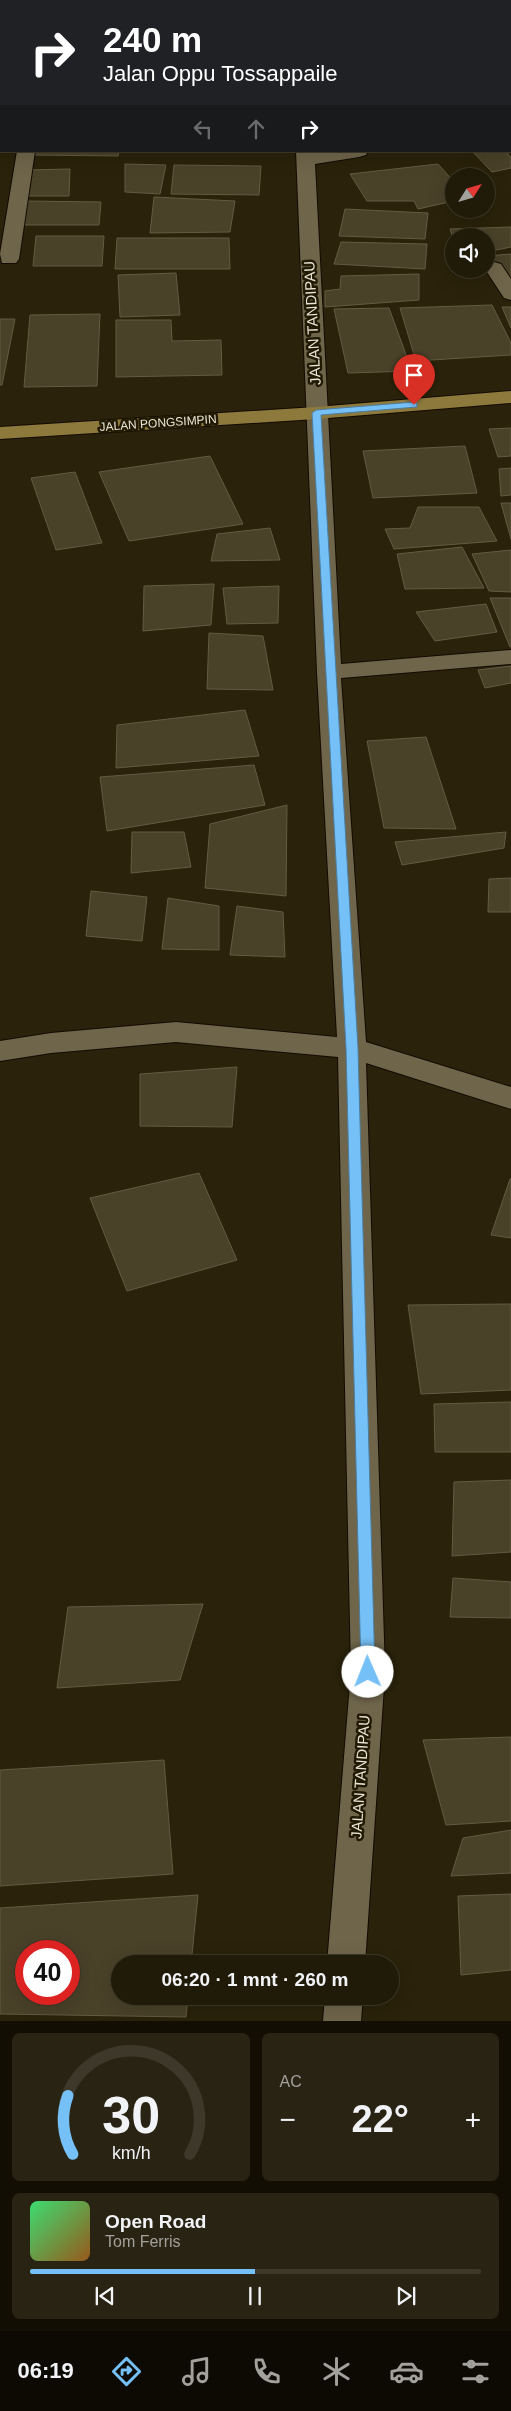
<!DOCTYPE html>
<html lang="id">
<meta charset="utf-8">
<style>
:root{--surface:#201a08;--page:#282312;--text:#f1f3f6;--muted:#a2a19c;--line:#3d3829;--accent:#75c0f6}
body{margin:0;font-family:Arial,sans-serif;background:var(--page);color:var(--text);height:100vh;display:flex;flex-direction:column;font-size:19px;white-space:nowrap}
*{box-sizing:border-box;margin:0}
p{font-size:16px;color:var(--muted)}
.icon{flex:none;width:28px;height:28px;fill:none;stroke:currentColor;stroke-width:2;stroke-linecap:round;stroke-linejoin:round}
.map{position:relative;height:2021px;overflow:hidden}
.panel{display:flex;flex-direction:column;gap:12px;padding:12px;background:#120e04;flex:1}
.panel>*{flex:none}
.top-card{position:absolute;left:0px;top:0px;width:511px;height:152px;box-shadow:0 5px 20px #0002,0 0 0 1px var(--line);background:#202124;color:#fff;overflow:hidden}
.needle{width:32px;rotate:53deg}
.controls{position:absolute;left:445px;top:168px;display:grid;gap:10px}
.controls a{display:grid;place-items:center;width:50px;height:50px;border-radius:50%;background:var(--surface);box-shadow:0 5px 20px #0002,0 0 0 1px var(--line);font-size:25px}
.speed{position:absolute;left:15px;top:1940px;display:flex;gap:10px;font-size:25px;font-weight:700;text-align:center}
.speed>*{display:grid;place-content:center;width:65px;height:65px;border-radius:50%;background:var(--surface);box-shadow:0 5px 20px #0002,0 0 0 1px var(--line);line-height:1}
.speed .limit{border:8px solid #d22;background:#fff;color:#111}
.pin{position:absolute;display:grid;place-items:center;width:42px;height:42px;color:#fff;margin:-51px -21px;border-radius:50% 50% 50% 0;rotate:-45deg;box-shadow:0 0 5px #0007}
.pin .icon{rotate:45deg}
.me{position:absolute;width:55px;margin:-28px;rotate:359deg;stroke-linejoin:round;filter:drop-shadow(0 0 4px #0008)}
.turn{display:flex;align-items:center;gap:18px;height:105px;padding:0 20px;font-size:22px}
.turn .icon{width:65px;height:65px;stroke-width:2.5}
.turn b{display:block;font-size:35px;line-height:42px}
.lanes{display:flex;align-items:center;height:48px;padding:0 20px;background:#0003;justify-content:center;gap:25px;direction:ltr}
.lanes .off{opacity:.35}
.big{font-size:38px;font-weight:600;line-height:1.1}
.panel .widget{flex:1;display:flex;flex-direction:column;justify-content:center;gap:8px;min-width:0;padding:0 18px;border-radius:8px;background:var(--page)}
.panel .dial{align-items:center;gap:0}
.dial svg{height:130px;overflow:visible;fill:none;stroke:var(--line);stroke-width:7;stroke-linecap:round;text-anchor:middle}
.dial text{fill:var(--text);stroke:none}
.song{display:flex;align-items:center;gap:15px}
.cover{width:60px;height:60px;border-radius:8px;background:linear-gradient(135deg,hsl(140 70% 55%),hsl(30 70% 35%))}
.played{height:5px;border-radius:2px;background:linear-gradient(90deg,var(--accent) 50%,var(--line) 50%)}
.keys{display:flex;justify-content:space-around;direction:ltr}
.heat{display:flex;justify-content:space-between;align-items:center;font-size:28px;direction:ltr}
.panel .tiles{flex:1;display:grid;gap:12px;grid-template-columns:1fr 1fr}
.widget:last-child{grid-column:span 2}
.trip{position:absolute;left:111px;top:1955px;width:288px;height:50px;border-radius:25px;background:var(--surface);box-shadow:0 5px 20px #0002,0 0 0 1px var(--line);font-weight:600;line-height:50px;text-align:center}
.menu{display:flex;height:80px;justify-content:space-around;align-items:center;background:#0d0a03;color:var(--muted)}
.menu .icon{width:35px;height:35px}
.menu .active{color:var(--accent)}
.menu b{font-size:22px;color:var(--text)}
.map>svg:first-child{display:block}
.building{fill:#494128;stroke:#645b41;fill-rule:evenodd}
.lines{fill:none;stroke-linecap:round;stroke-linejoin:round}
.minor-casing{stroke:#130b00;stroke-width:2}
.major-casing{stroke:#130b00;stroke-width:2}
.minor{fill:#6f654b;fill-rule:evenodd}
.major{fill:#8d793c;fill-rule:evenodd}
.route{fill:#75c0f6;stroke:#4c7da0}
.labels{text-anchor:middle;dominant-baseline:central;stroke-width:5;stroke-linejoin:round;paint-order:stroke}
.far-street-label{font-size:12px;fill:#eae5d6;stroke:#211902}
.street-label{font-size:15px;fill:#eae5d6;stroke:#211902}
</style>
<div class="map">
<svg width="511" height="2021" viewBox="0 0 511 2021">
<rect width="100%" height="100%" fill="#2a220a"/>
<path class="building" d="M19,0H77L19,1Z
M343,0H415V1H343Z
M34,151H119L118,156L33,155Z
M472,151H506L511,158V168L492,172Z
M125,164L166,165L160,194L125,192Z
M438,164L454,182V201L418,209L414,201H367L350,174Z
M174,165L261,166L259,195L171,194Z
M70,169L69,196H27L28,170Z
M154,197L235,201L230,232L150,233Z
M24,201L101,202L99,225H20Z
M345,209L428,213L425,239L339,236Z
M511,227V247L486,252V236H454V241L450,229Z
M36,236H104L102,266H33Z
M117,238H229L230,269H115Z
M341,242L427,244L425,269L334,264Z
M511,254V281L487,256Z
M176,273L180,315L120,317L118,275Z
M419,274V300L325,307V291L340,289L341,276Z
M492,305L511,343V355L416,361L400,308Z
M502,307H511V328Z
M389,308L412,371L348,373L334,309Z
M100,314L97,386L24,387L30,315Z
M0,319H15L2,385H0Z
M116,320H171L172,341L221,340L222,375L116,377Z
M511,428V456L498,457L489,429Z
M465,446L477,493L373,498L363,451Z
M210,456L243,524L129,541L99,472Z
M511,468V495L501,496L499,469Z
M75,472L102,543L56,550L31,478Z
M501,503H511V539Z
M418,507H479L497,541L394,549L385,529L410,528Z
M270,528L280,560L211,561L217,534Z
M462,547L484,588L405,589L397,554Z
M511,550V592L489,591L472,554Z
M214,584L211,625L143,631L144,586Z
M279,586L278,623L227,624L223,588Z
M490,598H511V647H510Z
M486,604L497,632L435,641L416,612Z
M209,633L263,636L273,690L207,689Z
M511,666V683L485,688L478,670Z
M245,710L259,756L116,768L117,725Z
M426,737L456,829L384,828L367,741Z
M254,765L265,805L107,831L100,777Z
M287,805L286,896L205,888L210,824Z
M132,832H184L191,867L131,873Z
M506,832L504,848L402,865L395,842Z
M511,878V912H488L489,879Z
M91,891L147,897L142,941L86,936Z
M168,898L219,906V950L162,949Z
M237,906L283,912L285,957L230,955Z
M237,1067L232,1127L140,1126V1074Z
M199,1173L237,1260L127,1291L90,1198Z
M510,1179H511V1238L491,1235Z
M511,1304V1390L421,1394L408,1305Z
M511,1402V1452H435L434,1404Z
M511,1480V1552L452,1556L454,1482Z
M453,1578L511,1582V1618L450,1617Z
M203,1604L180,1680L57,1688L68,1607Z
M511,1737V1821L446,1825L423,1740Z
M164,1760L173,1874L0,1886V1770Z
M511,1830V1873L451,1876L463,1838Z
M511,1894V1970L461,1975L458,1896Z
M198,1895L191,1964H120V1996H188L186,2017L0,2014V1908ZM26,1951H69V1994H26Z"/>
<g class="lines">
<defs>
<path id="minor" d="M295,0H311V1H295Z
M0,43H1V53H0Z
M510,121H511V131H510Z
M17,151H35L19,259L16,263H2L0,254Z
M296,151H368L366,155L359,157L315,164L341,664L511,650V664L341,678L366,1042L511,1087V1109L366,1063L385,1672L365,1964H327L351,1672L338,1057L176,1042L51,1053L0,1061V1041L51,1033L176,1022L337,1037L317,672Z
M494,262L501,264L511,279V300L504,298L485,269L487,264Z
M325,1996H363L361,2021H323Z"/>
<path id="major" d="M511,391V403L316,419L0,439V427L316,407Z"/>
</defs>
<use href="#minor" class="minor-casing"/>
<use href="#major" class="major-casing"/>
<use href="#minor" class="minor"/>
<use href="#major" class="major"/>
</g>
<path class="route" d="M414,402L417,403V407L321,415L358,1048L375,1672L373,1676L368,1678L363,1676L361,1672L346,1048L312,413L316,410Z"/>
<g class="labels">
<g class="far-street-label">
<text transform="translate(158 423) rotate(-4)">JALAN PONGSIMPIN</text>
</g>
<g class="street-label">
<text transform="translate(312 323) rotate(-93)">JALAN TANDIPAU</text>
<text transform="translate(360 1777) rotate(-86)">JALAN TANDIPAU</text>
</g>
</g>
</svg>
<div class="controls">
<a><svg class="needle" viewBox="-14 -14 28 28"><path d="M0-13l5 13h-10z" fill="#e53935"/><path d="M0 13l5-13h-10z" fill="#a2a19c"/></svg></a>
<a><svg class="icon" aria-label="sound" viewBox="0 0 24 24"><path d="M4 9h4l5-4v14l-5-4H4zM17 9q2 3 0 6"/></svg></a>
</div>
<div class="speed"><div class="limit">40</div></div>
<div class="pin" style="left:414px;top:405px;background:#d93025"><svg class="icon" aria-label="arrive" viewBox="0 0 24 24"><path d="M6 21V4h12l-3 4 3 4H6"/></svg></div>
<svg class="me" style="left:368px;top:1672px" viewBox="-20 -20 40 40"><circle r="19" fill="#fff"/><path d="M0-13L10 11 0 6-10 11z" fill="#75c0f6"/></svg>
<div class="trip">06:20 · 1 mnt · 260 m</div>
<div class="top-card">
<div class="turn"><svg class="icon" aria-label="right" viewBox="0 0 24 24"><path d="M7 20v-9h11M14 6l5 5-5 5"/></svg><div><b>240 m</b>Jalan Oppu Tossappaile</div></div>
<div class="lanes"><svg class="icon off" aria-label="left" viewBox="0 0 24 24"><path d="M17 20v-9H6M10 6l-5 5 5 5"/></svg><svg class="icon off" aria-label="ahead" viewBox="0 0 24 24"><path d="M12 20V5M6 11l6-6 6 6"/></svg><svg class="icon" aria-label="right" viewBox="0 0 24 24"><path d="M7 20v-9h11M14 6l5 5-5 5"/></svg></div>
</div>
</div>
<section class="panel">
<div class="tiles">
<div class="widget dial"><svg viewBox="0 0 100 80">
<path d="M14 69A42 42 0 1 1 86 69"/>
<path d="M14 69A42 42 0 0 1 11 33" stroke="#75c0f6"/>
<text x="50" y="56" font-size="32" font-weight="700">30</text>
<text x="50" y="72" font-size="11">km/h</text>
</svg></div>
<div class="widget"><p>AC</p>
<div class="heat"><a>−</a><b class="big">22°</b><a>+</a></div>
</div>
<div class="widget">
<div class="song"><i class="cover"></i><div><b>Open Road</b><p>Tom Ferris</p></div></div>
<div class="played"></div>
<div class="keys"><svg class="icon" aria-label="previous" viewBox="0 0 24 24"><path d="M18 5L8 12l10 7zM5 5v14"/></svg><svg class="icon" aria-label="pause" viewBox="0 0 24 24"><path d="M8 5v14M16 5v14"/></svg><svg class="icon" aria-label="next" viewBox="0 0 24 24"><path d="M6 5l10 7-10 7zM19 5v14"/></svg></div>
</div>
</div>
</section>
<nav class="menu">
<b>06:19</b>
<svg class="icon active" aria-label="directions" viewBox="0 0 24 24"><path d="M12 3l9 9-9 9-9-9zM9 14v-3h6M13 9l2 2-2 2"/></svg>
<svg class="icon" aria-label="music" viewBox="0 0 24 24"><path d="M9 18V5l10-2v13"/><circle cx="6" cy="18" r="3"/><circle cx="16" cy="16" r="3"/></svg>
<svg class="icon" aria-label="phone" viewBox="0 0 24 24"><path d="M5 4h4l2 5-3 2q2 4 5 5l2-3 5 2v4C11 20 4 13 5 4z"/></svg>
<svg class="icon" aria-label="climate" viewBox="0 0 24 24"><path d="M12 3v18M4 7l16 10M4 17L20 7"/></svg>
<svg class="icon" aria-label="car" viewBox="0 0 24 24"><path d="M5 17H2v-5l4-1 3-4h7l3 4 3 1v5h-3M9 17h6M6 11h13"/><circle cx="7" cy="17" r="2"/><circle cx="17" cy="17" r="2"/></svg>
<svg class="icon" aria-label="filters" viewBox="0 0 24 24"><path d="M4 7h16M4 17h16"/><circle cx="9" cy="7" r="2"/><circle cx="15" cy="17" r="2"/></svg>
</nav>
